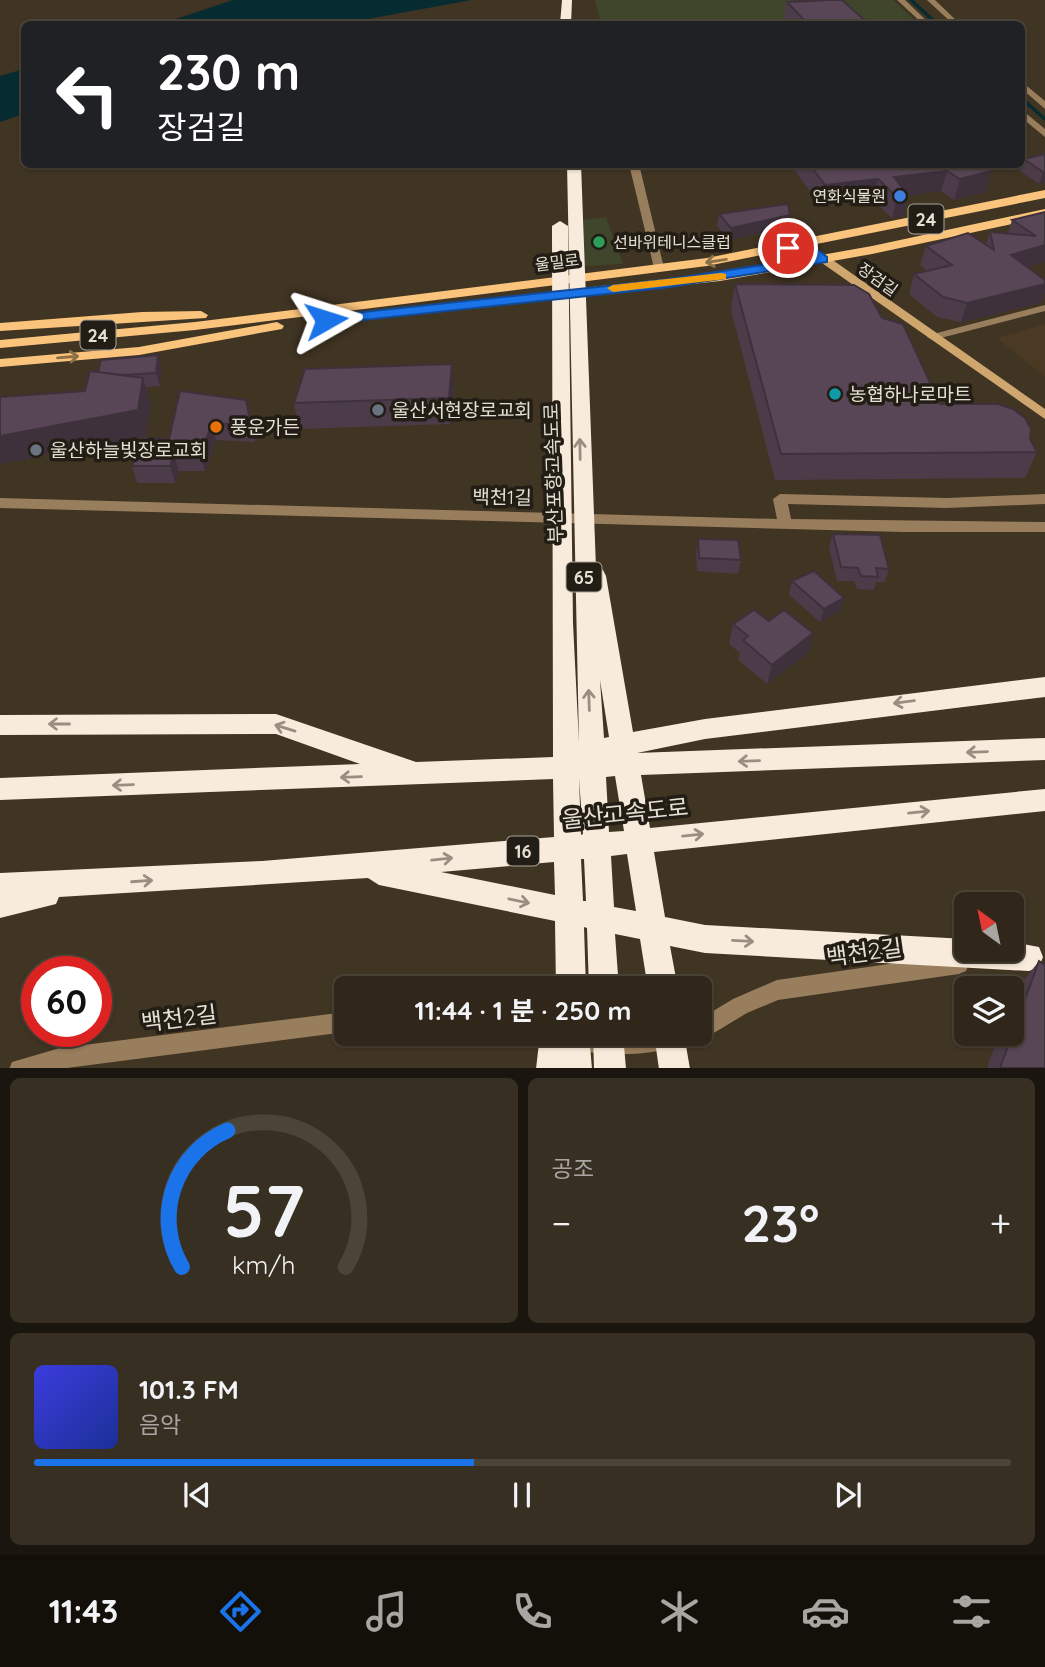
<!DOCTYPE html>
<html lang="ko">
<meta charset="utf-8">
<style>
:root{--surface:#30271a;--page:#382f23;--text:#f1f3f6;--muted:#a8a5a2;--line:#4b4439;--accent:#1a73e8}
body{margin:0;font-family:Quicksand,"Noto Sans KR",sans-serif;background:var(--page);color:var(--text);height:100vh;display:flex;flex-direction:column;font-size:26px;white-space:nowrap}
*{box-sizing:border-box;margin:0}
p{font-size:23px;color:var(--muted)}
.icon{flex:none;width:38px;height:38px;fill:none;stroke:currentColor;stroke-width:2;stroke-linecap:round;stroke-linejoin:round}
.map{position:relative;height:1068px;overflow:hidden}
.side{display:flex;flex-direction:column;gap:10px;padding:10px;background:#1a150e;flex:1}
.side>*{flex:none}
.banner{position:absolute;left:21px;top:21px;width:1004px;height:147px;border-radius:10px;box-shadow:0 2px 5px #0004,0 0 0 2px var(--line);background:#202124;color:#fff;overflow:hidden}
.needle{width:46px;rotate:327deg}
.controls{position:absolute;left:954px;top:892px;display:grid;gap:14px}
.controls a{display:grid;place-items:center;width:70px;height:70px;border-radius:10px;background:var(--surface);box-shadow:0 2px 5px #0004,0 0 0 2px var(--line);font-size:35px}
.speed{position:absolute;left:21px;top:956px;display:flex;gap:14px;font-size:35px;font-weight:700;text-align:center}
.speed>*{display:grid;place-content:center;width:91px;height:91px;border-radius:50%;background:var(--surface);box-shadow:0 2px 5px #0004,0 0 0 2px var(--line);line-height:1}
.speed .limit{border:10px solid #d22;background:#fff;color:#111}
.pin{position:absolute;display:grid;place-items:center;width:60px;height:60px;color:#fff;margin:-30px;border:4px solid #fff;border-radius:50%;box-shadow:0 2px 7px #0007}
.me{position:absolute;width:77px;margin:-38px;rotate:84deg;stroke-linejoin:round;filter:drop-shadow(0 0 5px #0008)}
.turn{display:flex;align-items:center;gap:24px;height:147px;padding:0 21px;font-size:32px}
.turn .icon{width:91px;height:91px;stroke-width:2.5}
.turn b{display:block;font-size:49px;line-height:60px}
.big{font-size:52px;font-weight:700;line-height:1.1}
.side .tile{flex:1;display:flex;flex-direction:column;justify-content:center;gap:10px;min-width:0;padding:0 24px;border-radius:10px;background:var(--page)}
.side .dial{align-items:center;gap:0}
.dial svg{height:182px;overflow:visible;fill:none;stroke:var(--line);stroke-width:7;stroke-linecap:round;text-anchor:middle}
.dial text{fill:var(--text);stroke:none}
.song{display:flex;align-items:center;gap:21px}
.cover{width:84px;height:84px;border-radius:10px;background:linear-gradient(135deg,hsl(240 70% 55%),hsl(230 70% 35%))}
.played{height:7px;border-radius:4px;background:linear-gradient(90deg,var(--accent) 45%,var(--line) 45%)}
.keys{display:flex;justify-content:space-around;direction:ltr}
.heat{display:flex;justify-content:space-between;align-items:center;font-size:38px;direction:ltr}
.side .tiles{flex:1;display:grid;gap:10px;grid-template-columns:1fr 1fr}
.tile:last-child{grid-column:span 2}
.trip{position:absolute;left:334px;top:976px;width:378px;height:70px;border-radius:10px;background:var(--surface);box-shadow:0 2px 5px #0004,0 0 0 2px var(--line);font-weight:700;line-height:70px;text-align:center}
.menu{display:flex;height:112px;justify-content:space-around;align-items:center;background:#13100a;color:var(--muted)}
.menu .icon{width:49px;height:49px}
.menu .on{color:var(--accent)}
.menu b{font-size:32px;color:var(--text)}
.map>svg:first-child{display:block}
.built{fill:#4a3a23}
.green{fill:#40462c}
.water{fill:#062b30}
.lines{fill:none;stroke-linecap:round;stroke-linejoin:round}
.stream{stroke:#062b30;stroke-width:3.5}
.street{fill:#997e5d;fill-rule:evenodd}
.secondary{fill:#d0a66f;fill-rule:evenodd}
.primary{fill:#fbc47c;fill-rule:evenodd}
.highway{fill:#f8ebdb;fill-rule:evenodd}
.wall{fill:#4c3c4a}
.shaded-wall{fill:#3e313c}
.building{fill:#584656;stroke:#3e313c;stroke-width:2}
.oneway{stroke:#8e7048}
.oneway2{stroke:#988e82}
.route{fill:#1a73e8;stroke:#114b97;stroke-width:2}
.slow{fill:#f59e0b}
.shop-dot{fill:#3f7fe0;stroke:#221d15;stroke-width:2.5}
.leisure-dot{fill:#2e9e5b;stroke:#221d15;stroke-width:2.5}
.culture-dot{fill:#0f9aa8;stroke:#221d15;stroke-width:2.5}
.worship-dot{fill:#6b7280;stroke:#221d15;stroke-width:2.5}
.food-dot{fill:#e8710a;stroke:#221d15;stroke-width:2.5}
.labels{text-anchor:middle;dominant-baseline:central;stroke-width:7;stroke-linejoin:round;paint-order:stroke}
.far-poi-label{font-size:16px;fill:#e6dfd4;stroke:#221d15;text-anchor:end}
.far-street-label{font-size:16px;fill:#e6dfd4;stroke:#221d15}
.shield{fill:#221d15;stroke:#aba59b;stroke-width:2}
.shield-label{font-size:18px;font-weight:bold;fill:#e6dfd4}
.poi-label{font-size:19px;fill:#e6dfd4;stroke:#221d15;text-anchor:start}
.street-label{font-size:19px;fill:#e6dfd4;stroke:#221d15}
.near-street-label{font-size:23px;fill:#e6dfd4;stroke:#221d15}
</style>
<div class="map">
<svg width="1045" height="1069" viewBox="0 0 1045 1069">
<rect width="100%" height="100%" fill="#403423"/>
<path class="built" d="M1045,324V377L997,338Z"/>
<path class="green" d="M595,0H893L919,24H601Z
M606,217L623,264L582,266L584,220Z"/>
<path class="water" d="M233,0H471L341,24H161Z
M24,69V114L0,122V76Z"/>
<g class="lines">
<path class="stream" d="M911,0L937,24
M1022,99L1045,119"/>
<path class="street" d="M897,0H905L930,24H923Z
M927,0H935L960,24H953Z
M1022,82L1045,101V109L1022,89Z
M1022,110L1045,129V137L1022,118Z
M629,164H639L664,268L663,270H655L654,268Z
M1045,305V311L933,340L927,337L929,335Z
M780,494L947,498L1045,494V504L947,508L788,504L791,519L1045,522V532H902L0,508V498L777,519L773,499Z
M959,954L966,957L969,964L966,971L959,974L778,1000L747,1013L707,1037L700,1040L696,1039L695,1041C662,1055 600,1060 566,1046L563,1039L565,1034H700V1019L733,999L777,980Z
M346,1012V1032L59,1069H9L12,1062L60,1048Z"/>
<path class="secondary" d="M807,242L1045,409V419L819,261L802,245Z"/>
<path class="primary" d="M1045,190V198L707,266L195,330L0,348V340L195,322L707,258Z
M1045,209V217L872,254L720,281L345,322L338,318L345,314L720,273L872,246Z
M201,311L208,315L206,318L0,331V323L142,312Z
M277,322L284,326L282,329L139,355L0,367V359L139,347Z"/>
<path class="highway" d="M562,0H572L571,24H560Z
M567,164H581L596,568L603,570L606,576L633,732L705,719L1045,677V697L705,739L637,753L1045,738V760L641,775L650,828L1045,789V811L654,852L665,917L705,925L966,939V950H1012V942L1039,947L1043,957L1039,967L1029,971L705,953L670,946L678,989H648L640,939L615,934L619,989H589L587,928L584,927L586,989H556L555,921L379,885L368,878L59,897L56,904L0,918V873L262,861L554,837L553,779L0,800V778L360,764L276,734L0,735V715L276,714L416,762L553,757L552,226L560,221L568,226L573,623L579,743ZM600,680L609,737L604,738ZM615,776L624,831L609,832L606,777ZM579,778L583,834L581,835ZM627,854L636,911L614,907L611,856ZM581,859H584L586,901H583ZM554,862L555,895L441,872Z
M540,1034H589L592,1069H536Z
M593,1034H623L626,1069H594Z
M654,1034H684L690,1069H659Z"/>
</g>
<path class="wall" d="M787,2L869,24H785L783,22Z
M1045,154V183L1039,184L1020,171L1024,159Z
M796,164H985L991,171L985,192L954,200L941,191L908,196L903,216L892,218L872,200L821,206L795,171Z
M1045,212V262L1028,267L1042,302L961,322L937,317L909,294L914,274L927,271L920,265L926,246L986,244L990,232L1008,233L1012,220Z
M719,214L790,215L788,227L729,240L717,226Z
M735,284L882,318L940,404L1030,439L1037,452L1025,478L775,480L731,310Z
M158,355L161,368L160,386L146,387L151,404L146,436L0,464V397L85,391L98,372Z
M454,389L450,424L299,429L294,403Z
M246,400L255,442L216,440L205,471H179L175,483H137L132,466Z
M833,534L889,569L885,582H876L874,590L857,589L854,581H837L829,547Z
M698,539L741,560L738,574L697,571L696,552Z
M792,581L844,598L840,611L820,622L789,595Z
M733,624L808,653L767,684L738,660L740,653L729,644Z
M1039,961L1045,1068H987L999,1034H1012V1001L1014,993Z"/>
<path class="shaded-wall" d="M947,171L941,191L908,196L903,216L892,218L897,197L894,177Z
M991,171L985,192L954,200L960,179Z
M1043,172H1045V183L1039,184Z
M878,179L872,200L821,206L825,185Z
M790,215L788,227L729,240L731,228Z
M1045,245V262L1004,274L1011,255Z
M1045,284V294L1042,302L961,322L967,303Z
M158,355L161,368L160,386L156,373Z
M452,364L454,389L450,424L449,398Z
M143,378L151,404L146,436L0,464V436Z
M212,423L216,440L205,471L201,454Z
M174,454L179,471L175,483L170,466Z
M844,598L840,611L820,622L824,609Z
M813,633L808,653L767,684L772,665Z"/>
<path class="building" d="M830,0H842L869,24H808L787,2Z
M1045,154V172H1043L1024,159Z
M809,164H985L991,171L960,179L947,171L894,177L908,195L897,197L878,179L825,185Z
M788,204L790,215L731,228L719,214Z
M1045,212V245L1011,255L1045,280V284L967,303L943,297L914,274L952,265L926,246L968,233L994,250L990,232L1036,236L1012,220Z
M735,284L854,285L869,294L882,318L903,324L940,404H998L1013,409L1025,418L1031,429L1030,439L1037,452L781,454Z
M158,355L156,373L123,375L98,372L101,360Z
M452,364L449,398L294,403L305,369Z
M90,371L143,378L138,410L0,436V397L85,391Z
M180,391L246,400L251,425L212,423L201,454H174L170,466H132L144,438L169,439Z
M833,534L880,535L889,569L876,568L878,577L861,576L858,568L841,567Z
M698,539L738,540L741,560L699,558Z
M814,571L844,598L824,609L792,581Z
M754,610L769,621L784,610L813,633L772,665L743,640L748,636L733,624Z
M1039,961L1045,965V1068H1000Z"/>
<defs><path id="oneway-shaft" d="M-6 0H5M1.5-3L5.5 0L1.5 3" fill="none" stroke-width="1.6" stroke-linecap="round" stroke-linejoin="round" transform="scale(1.75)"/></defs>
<g class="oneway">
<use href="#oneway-shaft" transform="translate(716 261) rotate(171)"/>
<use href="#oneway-shaft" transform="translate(68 357) rotate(-5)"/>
</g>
<g class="oneway2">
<use href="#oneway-shaft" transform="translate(580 449) rotate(-91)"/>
<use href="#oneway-shaft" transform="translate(589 700) rotate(-92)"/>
<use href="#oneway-shaft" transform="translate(904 702) rotate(173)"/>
<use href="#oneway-shaft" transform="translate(59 724) rotate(180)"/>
<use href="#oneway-shaft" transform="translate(285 728) rotate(-163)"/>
<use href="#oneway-shaft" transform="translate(977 752) rotate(178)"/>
<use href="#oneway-shaft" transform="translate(749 761) rotate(178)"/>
<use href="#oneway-shaft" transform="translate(351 777) rotate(178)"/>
<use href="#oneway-shaft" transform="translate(123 785) rotate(178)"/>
<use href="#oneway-shaft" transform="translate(919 812) rotate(-6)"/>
<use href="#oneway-shaft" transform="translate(693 835) rotate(-6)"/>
<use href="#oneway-shaft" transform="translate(442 859) rotate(-6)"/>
<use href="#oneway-shaft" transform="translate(142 881) rotate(-4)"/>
<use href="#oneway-shaft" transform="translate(519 901) rotate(12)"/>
<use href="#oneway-shaft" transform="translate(743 941) rotate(3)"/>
</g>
<path class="route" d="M807,241L827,257V262L663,288L326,324L319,320L326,316L663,280L814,257L804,249L788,252L782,248Z"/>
<path class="slow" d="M721,273L726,274V279L613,292L607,288L613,285Z"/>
<circle class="shop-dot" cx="900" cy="196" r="7"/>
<circle class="leisure-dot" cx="599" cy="242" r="7"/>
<circle class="culture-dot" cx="835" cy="394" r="7"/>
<g class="worship-dot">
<circle cx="378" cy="410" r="7"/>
<circle cx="36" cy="450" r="7"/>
</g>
<circle class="food-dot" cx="216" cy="427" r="7"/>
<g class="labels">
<g class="far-poi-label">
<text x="886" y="196">연화식물원</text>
<text x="613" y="242" text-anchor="start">선바위테니스클럽</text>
</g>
<g class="far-street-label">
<text transform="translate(557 262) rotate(-7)">울밀로</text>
<text transform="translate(878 279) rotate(35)">장검길</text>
</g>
<g class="shield">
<rect x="908.5" y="204.5" width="35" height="29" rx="5"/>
<rect x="80.5" y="320.5" width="35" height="29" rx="5"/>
<rect x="566.5" y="562.5" width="35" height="29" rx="5"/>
<rect x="507" y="836.5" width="32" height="29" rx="5"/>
</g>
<g class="shield-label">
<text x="926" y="219">24</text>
<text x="98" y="335">24</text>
<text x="584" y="577">65</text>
<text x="523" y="851">16</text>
</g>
<g class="poi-label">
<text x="849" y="394">농협하나로마트</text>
<text x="392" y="410">울산서현장로교회</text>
<text x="230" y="427">풍운가든</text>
<text x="50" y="450">울산하늘빛장로교회</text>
</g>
<g class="street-label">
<text transform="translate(553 473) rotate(-92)">부산포항고속도로</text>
<text transform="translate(502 497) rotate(1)">백천1길</text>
</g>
<g class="near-street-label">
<text transform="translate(625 813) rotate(-6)">울산고속도로</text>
<text transform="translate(864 952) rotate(-8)">백천2길</text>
<text transform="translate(179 1018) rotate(-7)">백천2길</text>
</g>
</g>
</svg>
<div class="controls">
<a><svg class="needle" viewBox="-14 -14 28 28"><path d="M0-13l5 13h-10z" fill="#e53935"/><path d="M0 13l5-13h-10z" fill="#a8a5a2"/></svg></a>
<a><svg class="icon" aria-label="layers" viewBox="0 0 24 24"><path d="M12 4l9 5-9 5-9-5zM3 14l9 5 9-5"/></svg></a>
</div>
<div class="speed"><div class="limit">60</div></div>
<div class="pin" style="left:788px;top:248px;background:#d93025"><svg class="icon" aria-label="arrive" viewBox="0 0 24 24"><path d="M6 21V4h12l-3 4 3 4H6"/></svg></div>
<svg class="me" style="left:326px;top:320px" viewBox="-20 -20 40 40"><path d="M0-17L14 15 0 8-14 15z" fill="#1a73e8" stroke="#fff" stroke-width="4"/></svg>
<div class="trip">11:44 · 1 분 · 250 m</div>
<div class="banner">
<div class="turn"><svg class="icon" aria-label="left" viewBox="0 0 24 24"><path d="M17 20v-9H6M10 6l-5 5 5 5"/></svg><div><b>230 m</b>장검길</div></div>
</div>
</div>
<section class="side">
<div class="tiles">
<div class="tile dial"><svg viewBox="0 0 100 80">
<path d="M14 69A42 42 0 1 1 86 69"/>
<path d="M14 69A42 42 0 0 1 34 9" stroke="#1a73e8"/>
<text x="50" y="56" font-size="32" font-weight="700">57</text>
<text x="50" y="72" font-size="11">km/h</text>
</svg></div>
<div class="tile"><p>공조</p>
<div class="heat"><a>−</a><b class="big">23°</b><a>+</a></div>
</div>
<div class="tile">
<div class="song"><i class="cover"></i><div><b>101.3 FM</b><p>음악</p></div></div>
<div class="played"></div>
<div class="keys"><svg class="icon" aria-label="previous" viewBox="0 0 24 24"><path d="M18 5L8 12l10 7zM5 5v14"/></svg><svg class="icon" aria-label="pause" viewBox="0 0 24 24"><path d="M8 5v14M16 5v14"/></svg><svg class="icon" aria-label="next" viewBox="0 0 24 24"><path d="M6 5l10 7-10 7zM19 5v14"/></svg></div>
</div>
</div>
</section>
<nav class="menu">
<b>11:43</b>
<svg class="icon on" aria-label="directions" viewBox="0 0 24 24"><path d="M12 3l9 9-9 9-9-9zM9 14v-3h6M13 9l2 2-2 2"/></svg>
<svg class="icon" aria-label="music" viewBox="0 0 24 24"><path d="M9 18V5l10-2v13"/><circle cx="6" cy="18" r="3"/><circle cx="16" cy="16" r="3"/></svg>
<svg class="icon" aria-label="phone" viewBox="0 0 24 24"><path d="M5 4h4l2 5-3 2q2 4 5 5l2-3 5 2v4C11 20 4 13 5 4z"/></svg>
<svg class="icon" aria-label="climate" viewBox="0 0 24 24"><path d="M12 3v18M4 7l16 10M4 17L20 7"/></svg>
<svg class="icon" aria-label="car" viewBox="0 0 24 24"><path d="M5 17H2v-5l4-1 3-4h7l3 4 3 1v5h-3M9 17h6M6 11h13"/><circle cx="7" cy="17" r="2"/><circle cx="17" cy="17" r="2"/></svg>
<svg class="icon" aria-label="filters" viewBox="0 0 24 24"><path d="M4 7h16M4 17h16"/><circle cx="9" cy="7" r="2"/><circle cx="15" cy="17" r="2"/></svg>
</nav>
